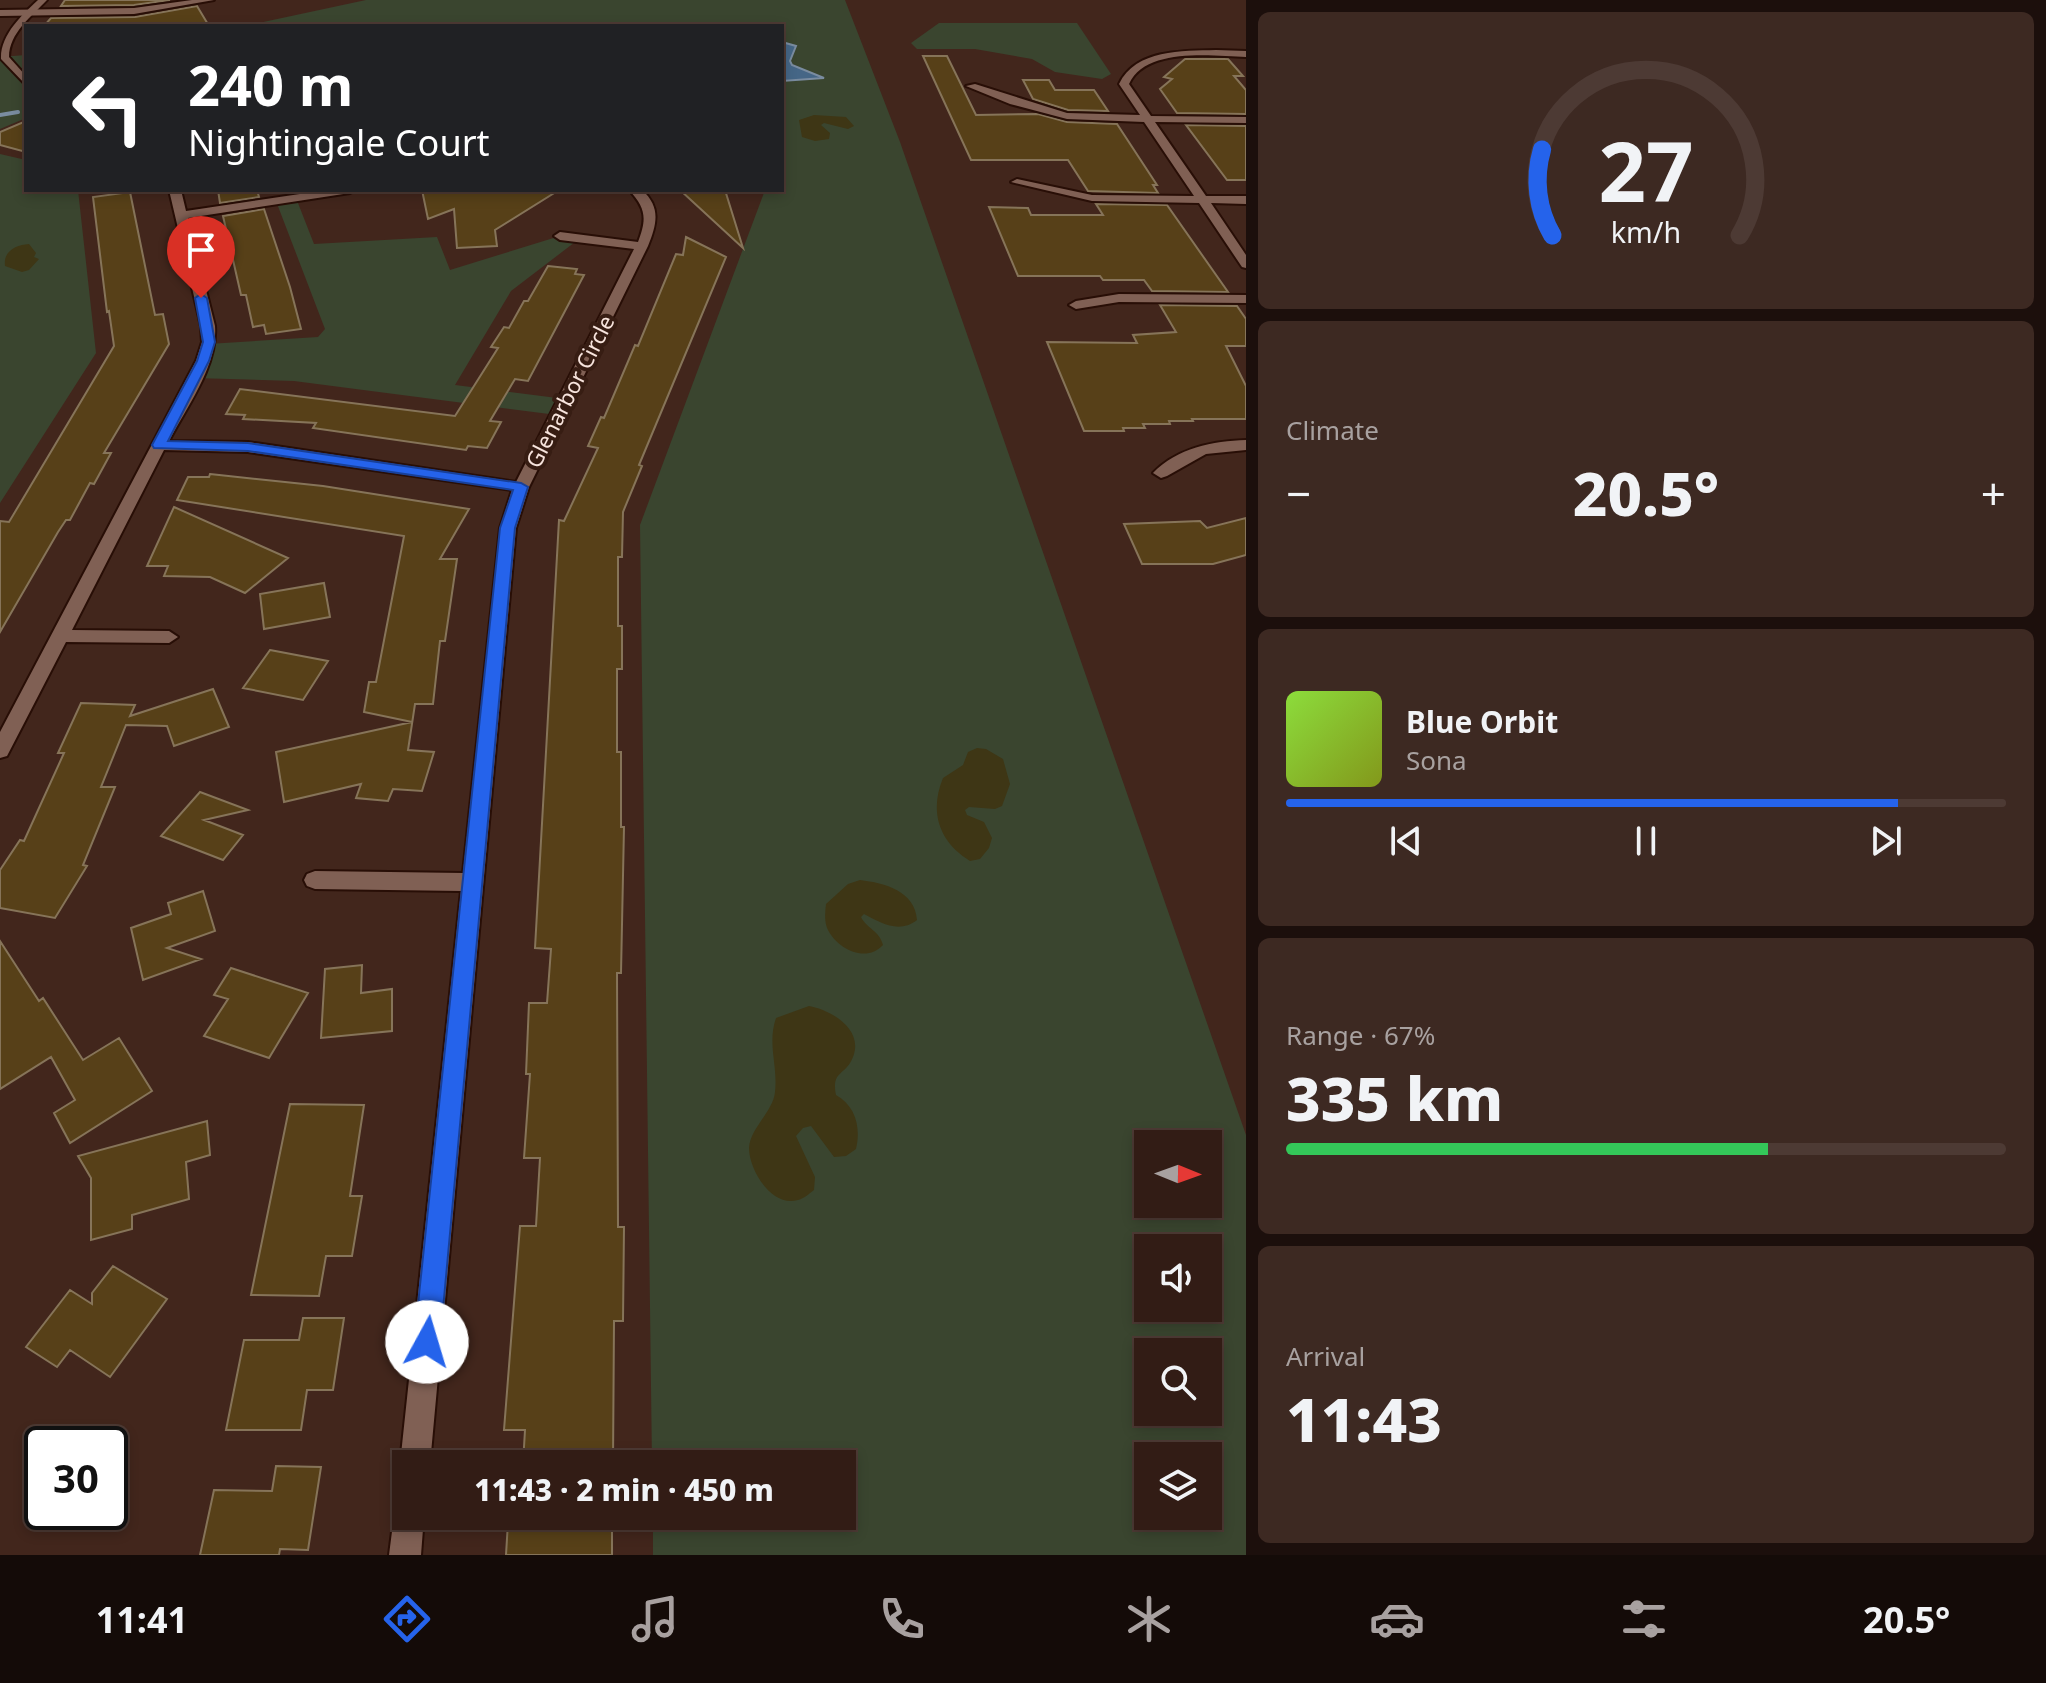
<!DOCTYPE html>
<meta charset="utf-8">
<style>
:root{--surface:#321c15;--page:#3d2922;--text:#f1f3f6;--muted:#a8a1a0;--line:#4d3a34;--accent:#2563eb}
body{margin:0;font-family:"Noto Sans",sans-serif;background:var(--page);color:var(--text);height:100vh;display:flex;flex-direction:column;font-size:30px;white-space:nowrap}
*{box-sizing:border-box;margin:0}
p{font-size:26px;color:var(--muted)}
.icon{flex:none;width:44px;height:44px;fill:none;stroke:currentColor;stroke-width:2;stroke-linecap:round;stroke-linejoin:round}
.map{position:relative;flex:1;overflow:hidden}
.sheet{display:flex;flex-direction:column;gap:12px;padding:12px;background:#1c0f0c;width:800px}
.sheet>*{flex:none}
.banner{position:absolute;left:24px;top:24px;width:760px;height:168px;border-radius:0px;box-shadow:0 4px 12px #0003,0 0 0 2px var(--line);background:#202124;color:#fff;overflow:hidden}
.needle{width:52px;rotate:91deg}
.tools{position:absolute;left:1134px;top:1130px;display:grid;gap:16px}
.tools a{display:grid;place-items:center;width:88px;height:88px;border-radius:0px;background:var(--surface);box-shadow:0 4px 12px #0003,0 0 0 2px var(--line);font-size:40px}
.speed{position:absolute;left:24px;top:1426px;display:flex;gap:16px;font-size:40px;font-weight:700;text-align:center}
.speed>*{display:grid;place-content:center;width:104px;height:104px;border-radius:50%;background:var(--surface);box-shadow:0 4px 12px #0003,0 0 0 2px var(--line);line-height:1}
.speed .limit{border:4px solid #111;border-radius:12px;background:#fff;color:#111}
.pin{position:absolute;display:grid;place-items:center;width:68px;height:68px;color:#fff;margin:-82px -34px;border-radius:50% 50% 50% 0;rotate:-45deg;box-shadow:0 0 8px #0007}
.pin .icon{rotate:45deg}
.me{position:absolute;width:88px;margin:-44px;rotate:6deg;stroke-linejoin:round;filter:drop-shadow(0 0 6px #0008)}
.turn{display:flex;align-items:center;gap:28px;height:168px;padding:0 32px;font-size:36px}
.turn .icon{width:104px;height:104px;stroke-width:2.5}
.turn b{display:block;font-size:56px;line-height:68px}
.big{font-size:60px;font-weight:800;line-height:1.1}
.sheet .card{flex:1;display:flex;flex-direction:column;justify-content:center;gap:12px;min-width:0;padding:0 28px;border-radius:12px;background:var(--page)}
.sheet .dial{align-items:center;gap:0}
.dial svg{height:208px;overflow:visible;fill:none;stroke:var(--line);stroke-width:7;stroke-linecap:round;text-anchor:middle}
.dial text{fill:var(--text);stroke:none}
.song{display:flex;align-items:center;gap:24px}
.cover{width:96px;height:96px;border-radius:12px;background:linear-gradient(135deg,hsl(90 70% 55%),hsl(70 70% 35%))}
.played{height:8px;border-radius:4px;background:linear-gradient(90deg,var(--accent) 85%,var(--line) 85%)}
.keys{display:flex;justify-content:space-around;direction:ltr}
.heat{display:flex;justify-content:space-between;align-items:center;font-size:44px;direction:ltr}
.charge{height:12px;border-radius:6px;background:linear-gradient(90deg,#34c759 67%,var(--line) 0)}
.trip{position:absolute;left:392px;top:1450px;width:464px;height:80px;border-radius:0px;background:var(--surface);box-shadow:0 4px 12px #0003,0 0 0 2px var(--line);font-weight:800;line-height:80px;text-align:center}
.tab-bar{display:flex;height:128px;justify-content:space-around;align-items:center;background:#140b08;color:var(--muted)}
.tab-bar .icon{width:56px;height:56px}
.tab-bar .selected{color:var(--accent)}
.tab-bar b{font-size:36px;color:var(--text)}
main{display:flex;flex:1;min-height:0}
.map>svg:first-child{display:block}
.green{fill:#3a452f;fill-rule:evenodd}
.sand{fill:#3e3615}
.water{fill:#456686;stroke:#7a8ca0;stroke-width:2}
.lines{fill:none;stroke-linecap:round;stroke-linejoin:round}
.stream{stroke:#7a8ca0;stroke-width:4}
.building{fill:#574018;stroke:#867459;stroke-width:2}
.minor-casing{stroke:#280e06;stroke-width:4}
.tertiary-casing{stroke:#280e06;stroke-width:4}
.minor{fill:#806054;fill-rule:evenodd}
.tertiary{fill:#806054;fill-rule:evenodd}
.route{fill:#2563eb;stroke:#184099;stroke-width:2}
.labels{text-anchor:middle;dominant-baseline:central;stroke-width:8;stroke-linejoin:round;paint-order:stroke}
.street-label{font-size:22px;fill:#f7e4dd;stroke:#371d13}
</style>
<main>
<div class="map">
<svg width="1246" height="1555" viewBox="0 0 1246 1555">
<rect width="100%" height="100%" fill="#42261c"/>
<path class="green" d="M366,0H845L900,142L1246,1135V1555H653V1516H842V1464H652L640,525L765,190H782V26H245ZM1148,1144H1208V1204H1148ZM1148,1248H1208V1308H1148ZM1148,1352H1208V1412H1148ZM1148,1456H1208V1516H1148Z
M939,23H1077L1111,74L1102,79L1055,72L1032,59L975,49H917L911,43Z
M26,55V118L0,129V57Z
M0,154L26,160V190H78L96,353L0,503Z
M296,198L314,244L437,237L450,270L560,236L579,239L511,291L455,385L565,399L557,415L294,381L194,378L208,344L318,337L325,329L276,201Z"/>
<path class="sand" d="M814,115L846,117L854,126L848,129L824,123L821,125L830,133L829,139L815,141L802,137L799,120Z
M29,244L36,253L34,257L39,259L29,270L22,272L5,266C3,251 16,245 29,244Z
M977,748L986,749L1003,759L1010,784L1002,806L995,809L969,807L965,810L967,815L984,822L992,838L989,848L980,859L970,861C939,842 929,812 943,778L963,765L968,752Z
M860,880C885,883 915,891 917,920C899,934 881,923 864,914L861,917C867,929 879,930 883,945C867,963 838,950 828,930C824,922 825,913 826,904L848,884Z
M809,1006C831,1010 864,1029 853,1057C846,1076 831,1070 836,1095C856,1106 861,1128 856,1149L846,1156L834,1157L811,1126L803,1128L796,1136L815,1177L814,1190C809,1194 803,1199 798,1200C772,1208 749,1170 749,1148C750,1128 773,1112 775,1092C778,1065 767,1044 776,1018Z"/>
<path class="water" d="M782,42L796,46L790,61L792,65L824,78L782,81Z"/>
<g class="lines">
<path class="stream" d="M0,115L18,112"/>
</g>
<path class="building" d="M65,0H170L134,5L61,6Z
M197,6L209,26H44L51,18L135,17Z
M923,56H947L976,115L1038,114L1067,122L1117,124L1157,185H1153L1158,193L1088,191L1068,160H971Z
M1185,59H1228L1243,76H1234L1246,90V114L1177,113L1160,89L1172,79L1164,77Z
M1023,80H1049L1055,90H1094L1108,111L1068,110L1033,99Z
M26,121V152L0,145V132Z
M1186,125L1246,126V180H1227Z
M218,190H257L259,197L220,203Z
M422,190H559L495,230L497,246L457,248L454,209L428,219Z
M680,190H725L743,248Z
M130,192L155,315L163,314L169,344L104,453H111L94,484L90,483L70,520H66L58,532L0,632V521L9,522L114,346L109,311L107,312L93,197Z
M1096,204L1167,205L1228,292L1152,291L1144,280H1103L1100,276H1018L989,207L1028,208L1031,215H1103Z
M264,209L290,287L301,329L266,334L264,325L253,327L246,295H241L223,216Z
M686,237L726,257L639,465L642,466L623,512L622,557H618V626H622V669H617V752H621V827H624L621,973H617L618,1227H624L623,1321H614L613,1464H523L525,1430H504L520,1226H536L540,1158H524L530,1074H526L529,1003H547L551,949L535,948L559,520L564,521L598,448L588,446L601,417L604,418L635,345L638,346L676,254L683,255Z
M548,266L577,269L575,274L584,275L528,381L515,379L490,421L501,422L487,448L468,446L466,450L313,428L316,423L243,419L245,415L226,414L240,389L455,416L498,348L491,347L504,327L509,328L524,301H528Z
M1160,305L1237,306L1246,319V346H1226L1246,386V419H1192L1193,421H1169L1170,424H1143L1145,428H1123L1124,431H1084L1047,342L1137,343L1133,335L1176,332Z
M210,474L323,486L469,509L440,559H457L445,641H440L433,704H415L408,750L434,752L422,791L393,789L388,801L356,798L361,784L284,802L276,752L412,722L364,712L369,682H376L404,536L177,500L188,477H209Z
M174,507L288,558L245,593L210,577L164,576L168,566H147Z
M1246,518V555L1213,564H1142L1124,524L1200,521L1207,528Z
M324,583L330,617L264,629L260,594Z
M270,650L328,661L303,700L243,688Z
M213,689L229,727L174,746L167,726L126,725L101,787H115L83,865L87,866L55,918L0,908V870L20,840L24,841L64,753H58L81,703L135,705L130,716Z
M200,792L248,810L204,820L243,835L223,860L161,836Z
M203,891L215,931L167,948L201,959L143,980L131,928L171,914L168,903Z
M0,941L39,1001L43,998L83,1060L119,1038L152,1091L70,1143L54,1113L75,1100L51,1057L0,1089Z
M362,965L361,993L392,989V1031L321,1038L325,969Z
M231,968L308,993L269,1058L204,1036L228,999L214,995Z
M290,1104L364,1105L350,1196H362L352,1256H326L319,1296L251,1295Z
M207,1121L210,1155L186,1162L189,1199L132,1215V1229L91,1240V1178L78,1156Z
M113,1266L167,1299L110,1377L70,1350L57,1367L26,1347L70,1290L92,1304V1293Z
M303,1318H344L333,1390H307L301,1430H226L244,1340H299Z
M276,1466L321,1467L308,1550L280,1549L279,1555H200L214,1490L272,1491Z
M508,1522H612V1555H506Z"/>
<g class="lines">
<defs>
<path id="minor" d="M38,0H47C32,16 9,33 9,57L26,76V85L1,59C0,35 22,15 38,0Z
M1216,50L1246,51V57C1212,56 1146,47 1129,84L1151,116L1246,117V123L1155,122L1206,196H1246V204L1211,203L1246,255V268L1242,267L1199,203L1092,201L1011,182L1017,179L1092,195L1194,196L1144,122L1067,119L1010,104L966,86L975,84L1067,113L1140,115L1119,84C1136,49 1182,51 1216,50Z
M169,190H181L186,211L327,190H356L350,193L188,218L215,326C218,366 187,406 169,441L248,442L516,482L634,249L560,240L554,236L560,232L638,242C647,219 646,208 629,190H642C661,207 657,224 648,246L529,487L516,528L430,1464H406V1475L400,1464L461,891L315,889L307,886L304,880L307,874L315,871L463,873L500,528L512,490L248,452L164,450L72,630L169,631L178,637L169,643L66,642L7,756L0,758V732L196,361L202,342L201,326Z
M1119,294L1246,295V303L1119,302L1076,309L1069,305L1076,301Z
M1246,440V450L1206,454L1167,476L1161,478L1153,473C1177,448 1213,441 1246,440Z
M406,1502V1516H424L421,1555H389L394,1516L398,1505Z"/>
<path id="tertiary" d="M192,0H214L134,14L0,16V10L134,8Z"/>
</defs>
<use href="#minor" class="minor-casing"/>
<use href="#tertiary" class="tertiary-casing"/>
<use href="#minor" class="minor"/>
<use href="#tertiary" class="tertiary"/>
</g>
<path class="route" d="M201,294L207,298L215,342L209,361L168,441L248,443L521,483L528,487L515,528L440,1342L436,1351L427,1354L418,1351L414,1342L500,528L513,490L248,451L154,448L152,445L197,361L203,342L195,298Z"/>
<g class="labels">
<g class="street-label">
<text transform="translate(569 391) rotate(-63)">Glenarbor Circle</text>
</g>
</g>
</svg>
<div class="tools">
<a><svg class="needle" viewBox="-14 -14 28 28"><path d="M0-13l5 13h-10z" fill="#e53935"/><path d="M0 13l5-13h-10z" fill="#a8a1a0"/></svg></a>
<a><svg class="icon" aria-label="sound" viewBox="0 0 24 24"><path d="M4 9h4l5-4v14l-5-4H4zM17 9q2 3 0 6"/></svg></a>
<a><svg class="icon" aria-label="search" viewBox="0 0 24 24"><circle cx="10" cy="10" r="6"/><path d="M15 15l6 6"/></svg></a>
<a><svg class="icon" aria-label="layers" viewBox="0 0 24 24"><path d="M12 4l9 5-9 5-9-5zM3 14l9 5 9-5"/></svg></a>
</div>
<div class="speed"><div class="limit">30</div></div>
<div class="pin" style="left:201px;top:298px;background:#d93025"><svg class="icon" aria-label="arrive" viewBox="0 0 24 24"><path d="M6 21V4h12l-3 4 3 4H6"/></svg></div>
<svg class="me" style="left:427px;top:1342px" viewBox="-20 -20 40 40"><circle r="19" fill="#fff"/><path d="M0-13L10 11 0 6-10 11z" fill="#2563eb"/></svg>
<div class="trip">11:43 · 2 min · 450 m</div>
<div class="banner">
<div class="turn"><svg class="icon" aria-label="left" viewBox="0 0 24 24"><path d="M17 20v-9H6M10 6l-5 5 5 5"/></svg><div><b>240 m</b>Nightingale Court</div></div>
</div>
</div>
<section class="sheet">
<div class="card dial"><svg viewBox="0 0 100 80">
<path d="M14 69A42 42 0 1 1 86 69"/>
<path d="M14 69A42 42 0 0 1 10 36" stroke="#2563eb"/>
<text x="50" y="56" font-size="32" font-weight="700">27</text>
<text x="50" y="72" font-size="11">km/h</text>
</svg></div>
<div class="card"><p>Climate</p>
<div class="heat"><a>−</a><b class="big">20.5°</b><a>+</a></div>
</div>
<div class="card">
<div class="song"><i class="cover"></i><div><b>Blue Orbit</b><p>Sona</p></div></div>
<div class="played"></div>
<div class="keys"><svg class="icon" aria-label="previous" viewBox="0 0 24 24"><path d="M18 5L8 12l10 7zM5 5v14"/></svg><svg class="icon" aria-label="pause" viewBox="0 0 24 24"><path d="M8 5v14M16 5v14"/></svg><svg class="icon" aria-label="next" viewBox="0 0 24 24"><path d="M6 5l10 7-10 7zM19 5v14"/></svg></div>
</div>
<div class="card"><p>Range · 67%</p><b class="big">335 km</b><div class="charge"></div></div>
<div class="card"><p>Arrival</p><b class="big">11:43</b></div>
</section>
</main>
<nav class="tab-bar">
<b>11:41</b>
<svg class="icon selected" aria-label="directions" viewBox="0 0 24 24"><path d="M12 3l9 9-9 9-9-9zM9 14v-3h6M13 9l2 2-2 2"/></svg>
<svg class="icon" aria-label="music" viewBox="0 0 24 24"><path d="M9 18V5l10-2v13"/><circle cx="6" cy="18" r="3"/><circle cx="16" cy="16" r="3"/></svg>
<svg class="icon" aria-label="phone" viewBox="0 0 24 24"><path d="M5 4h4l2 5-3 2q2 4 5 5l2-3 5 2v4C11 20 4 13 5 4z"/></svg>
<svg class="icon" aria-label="climate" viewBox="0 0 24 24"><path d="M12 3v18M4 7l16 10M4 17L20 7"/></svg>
<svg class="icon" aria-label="car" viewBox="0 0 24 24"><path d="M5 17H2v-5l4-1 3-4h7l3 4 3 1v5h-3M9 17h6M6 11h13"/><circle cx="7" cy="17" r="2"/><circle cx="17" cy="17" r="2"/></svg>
<svg class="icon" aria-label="filters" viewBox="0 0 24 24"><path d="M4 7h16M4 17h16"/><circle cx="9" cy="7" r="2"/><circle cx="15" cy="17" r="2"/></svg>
<b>20.5°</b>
</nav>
